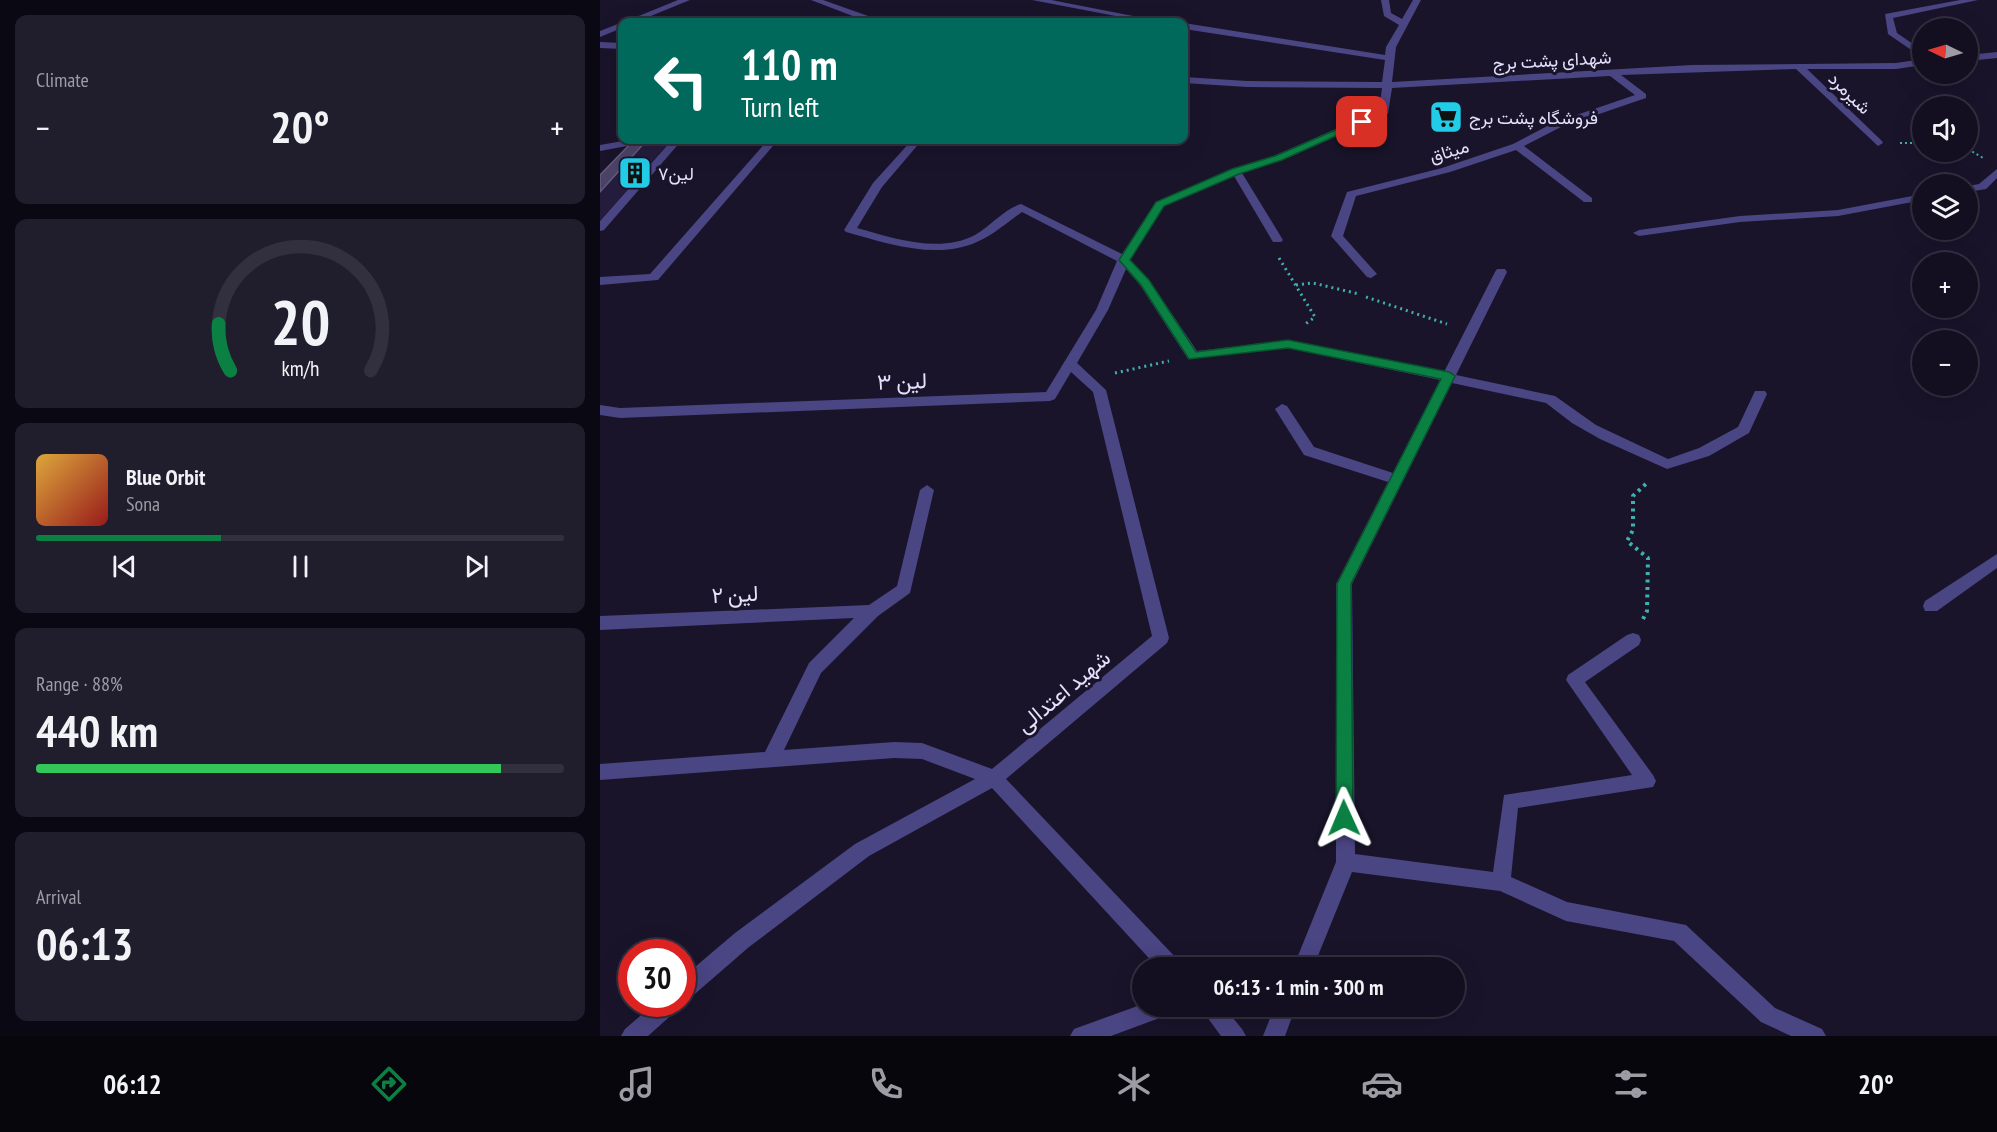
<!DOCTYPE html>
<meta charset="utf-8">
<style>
:root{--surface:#130f20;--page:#201d2d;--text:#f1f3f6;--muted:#9d9ca5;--line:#322f3e;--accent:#0b8043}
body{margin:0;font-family:"PT Sans Narrow",Vazirmatn,sans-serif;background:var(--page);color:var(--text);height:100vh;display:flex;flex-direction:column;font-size:22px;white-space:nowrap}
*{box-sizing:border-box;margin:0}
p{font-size:20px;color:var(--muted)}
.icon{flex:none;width:33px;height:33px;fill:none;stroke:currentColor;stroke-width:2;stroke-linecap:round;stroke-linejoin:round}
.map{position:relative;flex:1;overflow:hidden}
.details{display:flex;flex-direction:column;gap:15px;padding:15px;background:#0a0812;width:600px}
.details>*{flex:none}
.banner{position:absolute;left:18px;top:18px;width:570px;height:126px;border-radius:12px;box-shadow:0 6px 24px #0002,0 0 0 2px var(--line);background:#00695c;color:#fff;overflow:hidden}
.needle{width:39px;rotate:275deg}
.buttons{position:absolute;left:1312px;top:18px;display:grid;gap:12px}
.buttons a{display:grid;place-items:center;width:66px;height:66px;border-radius:50%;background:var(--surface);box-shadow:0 6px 24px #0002,0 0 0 2px var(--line);font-size:30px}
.speed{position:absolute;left:18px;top:939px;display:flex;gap:12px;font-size:30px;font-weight:700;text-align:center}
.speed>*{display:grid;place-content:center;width:78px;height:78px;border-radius:50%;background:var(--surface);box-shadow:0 6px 24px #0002,0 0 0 2px var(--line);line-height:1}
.speed .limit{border:9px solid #d22;background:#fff;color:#111}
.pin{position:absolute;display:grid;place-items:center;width:51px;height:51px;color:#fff;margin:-26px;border-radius:12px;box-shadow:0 3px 9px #0006}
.me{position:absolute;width:66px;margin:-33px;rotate:359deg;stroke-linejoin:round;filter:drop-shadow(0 0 4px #0008)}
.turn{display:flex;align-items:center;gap:21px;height:126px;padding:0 24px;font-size:27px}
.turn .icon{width:78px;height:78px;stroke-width:2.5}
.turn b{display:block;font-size:42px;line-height:51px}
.big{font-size:45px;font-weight:700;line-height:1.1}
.details .card{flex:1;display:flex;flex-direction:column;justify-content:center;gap:9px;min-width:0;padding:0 21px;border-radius:12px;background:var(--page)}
.details .dial{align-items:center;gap:0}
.dial svg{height:156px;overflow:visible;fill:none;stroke:var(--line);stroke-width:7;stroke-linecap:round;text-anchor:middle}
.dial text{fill:var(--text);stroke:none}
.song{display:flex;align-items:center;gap:18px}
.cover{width:72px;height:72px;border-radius:9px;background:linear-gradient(135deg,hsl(40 70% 55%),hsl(0 70% 35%))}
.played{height:6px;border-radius:3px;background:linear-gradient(90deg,var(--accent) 35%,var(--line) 35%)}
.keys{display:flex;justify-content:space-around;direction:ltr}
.heat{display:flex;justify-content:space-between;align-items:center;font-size:33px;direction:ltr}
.charge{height:9px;border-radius:4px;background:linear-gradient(90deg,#34c759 88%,var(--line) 0)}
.trip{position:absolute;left:532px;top:957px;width:333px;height:60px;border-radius:30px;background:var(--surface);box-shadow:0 6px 24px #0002,0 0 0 2px var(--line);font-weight:700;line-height:60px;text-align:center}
.dock{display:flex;height:96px;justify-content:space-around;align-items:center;background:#08060d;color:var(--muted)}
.dock .icon{width:42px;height:42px}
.dock .current{color:var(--accent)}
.dock b{font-size:27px;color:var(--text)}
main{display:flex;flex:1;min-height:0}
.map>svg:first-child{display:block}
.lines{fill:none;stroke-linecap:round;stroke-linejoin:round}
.path-far2{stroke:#3fb0ae;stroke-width:2;stroke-dasharray:2 3;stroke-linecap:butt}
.path-far1{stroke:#3fb0ae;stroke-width:3;stroke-dasharray:2 4;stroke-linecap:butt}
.path{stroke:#3fb0ae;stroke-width:4;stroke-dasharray:3 4.5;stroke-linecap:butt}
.minor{fill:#4a4583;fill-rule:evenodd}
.shaded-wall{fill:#241c3c}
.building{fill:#4b4266;stroke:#645b7e;stroke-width:1.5}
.route{fill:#0b8043;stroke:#07532c;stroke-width:1.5}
.labels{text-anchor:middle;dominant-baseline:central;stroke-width:6;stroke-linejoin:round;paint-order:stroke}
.far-street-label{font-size:18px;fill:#e5e0fb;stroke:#19142a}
.far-poi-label{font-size:18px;fill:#e5e0fb;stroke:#19142a;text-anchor:start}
.street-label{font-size:22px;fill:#e5e0fb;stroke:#19142a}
</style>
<main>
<section class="details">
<div class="card"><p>Climate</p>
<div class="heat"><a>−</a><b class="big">20°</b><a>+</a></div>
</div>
<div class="card dial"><svg viewBox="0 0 100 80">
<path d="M14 69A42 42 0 1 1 86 69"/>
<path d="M14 69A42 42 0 0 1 8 45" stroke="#0b8043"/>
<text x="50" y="56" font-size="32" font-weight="700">20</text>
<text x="50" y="72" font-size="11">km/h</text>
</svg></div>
<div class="card">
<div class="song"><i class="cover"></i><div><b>Blue Orbit</b><p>Sona</p></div></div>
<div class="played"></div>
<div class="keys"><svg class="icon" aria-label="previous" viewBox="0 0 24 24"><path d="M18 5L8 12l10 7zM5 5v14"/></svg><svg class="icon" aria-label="pause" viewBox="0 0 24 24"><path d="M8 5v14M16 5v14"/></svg><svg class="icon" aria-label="next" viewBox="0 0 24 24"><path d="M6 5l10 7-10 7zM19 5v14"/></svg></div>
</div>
<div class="card"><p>Range · 88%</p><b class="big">440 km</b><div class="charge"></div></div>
<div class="card"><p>Arrival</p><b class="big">06:13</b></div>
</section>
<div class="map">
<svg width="1397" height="1036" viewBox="0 0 1397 1036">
<rect width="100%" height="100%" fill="#19142a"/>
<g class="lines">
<path class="path-far2" d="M1300,143H1323
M1368,149L1383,158"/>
<path class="path-far1" d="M679,258L715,317L704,325
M696,285L713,283L759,294
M766,297L847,324
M515,373L569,361"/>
<path class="path" d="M1043,619L1047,611L1048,558L1027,541L1033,530V496L1049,481"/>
<path class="minor" d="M78,0H90L36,22H24Z
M211,0H223L271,17L272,22H263V20Z
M432,0H451L564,22H547Z
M781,0H789L791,13L802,19L813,0H821L796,47L792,82L1092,65L1296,63L1323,59V65L1296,69H1207L1282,141L1283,143L1278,146L1196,69L1021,75L1046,94V98L961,127L924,146L992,198V202H984L916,150L850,172L756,196L743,236L777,274L771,278L767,277L731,236L747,192L842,168L913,144L953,123L1035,95L1010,76L792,88L788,114L682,160L642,173L683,240L681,242H673L634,176L564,206L530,260L549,280L597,351L688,340L844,372L895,272L897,269H905L907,272L856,375L955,396L996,425L1068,459L1099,448L1138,427L1155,391H1165L1167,394L1149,433L1109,456L1067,469L1000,439L972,423L946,403L852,383L752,584L755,854L893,872L904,795L1032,775L966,680L968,675L1027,635L1033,633L1039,635L1041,640L1039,645L985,682L1053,775L1056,781L1053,787L918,808L911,877L967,902L1086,925L1175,1008L1222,1029L1226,1036H1191L1161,1022L1074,941L966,921L900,891L752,872L713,968H693L736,862V584L788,482L704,455L675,409L682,404L687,406L714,447L793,473L840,380L688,348L588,359L540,285L526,269L508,310L477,363L506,390L569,638L567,643L406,779L579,961L582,968H558L392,788L269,856L149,947L89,999L82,1002V978L135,933L255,844L375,779L322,759L294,758L0,780V764L165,752L209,663L254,618L0,630V616L269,605L297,586L320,490L327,485L334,490L310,593L278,616L221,673L184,750L294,742L322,743L392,769L552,636L493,392L471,372L455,399L450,401L20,418L0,415V405L20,408L446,392L496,310L517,261L422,212C409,221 397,232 383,239C341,262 289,244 246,232L244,230L273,183L312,140H322L282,187L257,228C293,238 339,254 375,235C391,226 404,209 421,204L522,254L556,202L632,169L674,156L779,110L782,88L647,87L584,83V77L647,81L782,82L785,60L584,29V23L785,55L786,47L799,25L784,16Z
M1360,0H1378L1293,18L1297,33L1323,51V58L1288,34L1285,14Z
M23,22L22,28L0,37V31Z
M0,42L22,43V49L0,48Z
M1397,52V58L1368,61V55Z
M29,140H48L43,143L0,151V145Z
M72,140H82L4,230L0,231V221Z
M168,140H178L58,280L0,285V277L50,274Z
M1397,169V178L1386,189L1368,192V186L1379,184Z
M1323,194V200L1238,216L1140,222L1039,236L1033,233L1039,230L1140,216L1238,210Z
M1397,554V568L1337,611H1325L1323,606L1325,601Z
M54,1004H79L76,1011L48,1036H21L25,1029Z
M543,1004V1006H576L573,1013L511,1036H470L474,1029Z
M599,1006H623L642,1029L646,1036H621Z
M675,1006H696L685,1036H663Z"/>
</g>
<path class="shaded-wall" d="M47,140H71L0,221V192Z"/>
<path class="building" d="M34,140H47L0,192V175Z"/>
<path class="route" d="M759,120L767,122L682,160L639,174L564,206L530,260L549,280L596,352L688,340L849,372L855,376L751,584L753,818L750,824L744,826L738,824L736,818L737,584L841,379L688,348L589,359L541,285L519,260L556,202L632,169L675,156Z"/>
<defs>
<symbol id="supermarket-square" viewBox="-11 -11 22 22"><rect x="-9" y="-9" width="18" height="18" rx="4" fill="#22cbe6" stroke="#19142a"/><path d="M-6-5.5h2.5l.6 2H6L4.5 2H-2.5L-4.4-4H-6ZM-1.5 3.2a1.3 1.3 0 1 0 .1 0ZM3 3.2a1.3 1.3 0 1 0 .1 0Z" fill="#111"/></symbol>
<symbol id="building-square" viewBox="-11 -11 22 22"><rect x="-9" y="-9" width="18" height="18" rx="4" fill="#22cbe6" stroke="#19142a"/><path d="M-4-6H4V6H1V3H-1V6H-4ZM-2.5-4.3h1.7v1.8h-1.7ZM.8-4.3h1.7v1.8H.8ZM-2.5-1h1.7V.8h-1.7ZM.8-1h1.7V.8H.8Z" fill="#111"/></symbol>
</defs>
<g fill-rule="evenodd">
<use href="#supermarket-square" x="827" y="98" width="38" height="38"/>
<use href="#building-square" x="16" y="154" width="38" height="38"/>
</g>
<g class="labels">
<g class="far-street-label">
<text transform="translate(952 60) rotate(-3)">شهدای پشت برج</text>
<text transform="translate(1250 93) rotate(44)">شیرمرد</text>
<text transform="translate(849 151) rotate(-17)">میثاق</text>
</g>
<g class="far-poi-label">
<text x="869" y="117">فروشگاه پشت برج</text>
<text x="58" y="173">لین۷</text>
</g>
<g class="street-label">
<text transform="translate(302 381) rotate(-2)">لین ۳</text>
<text transform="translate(135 594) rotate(-3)">لین ۲</text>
<text transform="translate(463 691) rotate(-40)">شهید اعتدالی</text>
</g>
</g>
</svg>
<div class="buttons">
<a><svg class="needle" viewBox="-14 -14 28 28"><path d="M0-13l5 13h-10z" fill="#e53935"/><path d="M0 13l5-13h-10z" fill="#9d9ca5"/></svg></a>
<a><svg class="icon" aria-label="sound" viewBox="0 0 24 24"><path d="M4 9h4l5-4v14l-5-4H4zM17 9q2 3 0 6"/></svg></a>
<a><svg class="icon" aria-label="layers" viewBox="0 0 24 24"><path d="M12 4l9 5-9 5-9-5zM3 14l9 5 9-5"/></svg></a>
<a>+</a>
<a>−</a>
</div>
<div class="speed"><div class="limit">30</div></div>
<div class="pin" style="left:762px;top:122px;background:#d93025"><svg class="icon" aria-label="arrive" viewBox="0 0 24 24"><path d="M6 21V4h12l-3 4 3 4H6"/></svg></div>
<svg class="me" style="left:744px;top:818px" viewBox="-20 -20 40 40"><path d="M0-17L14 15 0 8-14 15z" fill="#0b8043" stroke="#fff" stroke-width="4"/></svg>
<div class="trip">06:13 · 1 min · 300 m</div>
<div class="banner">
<div class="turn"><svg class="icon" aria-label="left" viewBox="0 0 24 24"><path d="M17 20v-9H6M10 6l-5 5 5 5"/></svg><div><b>110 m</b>Turn left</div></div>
</div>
</div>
</main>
<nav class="dock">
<b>06:12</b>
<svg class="icon current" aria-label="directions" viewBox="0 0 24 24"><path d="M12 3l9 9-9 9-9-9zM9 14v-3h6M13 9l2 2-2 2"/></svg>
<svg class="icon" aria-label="music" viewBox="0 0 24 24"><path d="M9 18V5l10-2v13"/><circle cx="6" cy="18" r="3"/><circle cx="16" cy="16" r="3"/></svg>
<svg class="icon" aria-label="phone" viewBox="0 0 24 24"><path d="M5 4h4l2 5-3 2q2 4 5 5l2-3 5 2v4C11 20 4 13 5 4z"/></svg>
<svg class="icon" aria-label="climate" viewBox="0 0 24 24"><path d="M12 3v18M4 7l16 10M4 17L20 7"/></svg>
<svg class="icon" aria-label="car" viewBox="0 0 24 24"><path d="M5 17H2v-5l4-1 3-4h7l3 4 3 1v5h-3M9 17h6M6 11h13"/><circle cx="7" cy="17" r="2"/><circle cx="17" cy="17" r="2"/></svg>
<svg class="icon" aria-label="filters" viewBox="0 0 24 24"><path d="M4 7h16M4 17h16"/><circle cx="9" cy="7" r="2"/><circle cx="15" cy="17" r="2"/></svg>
<b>20°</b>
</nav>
